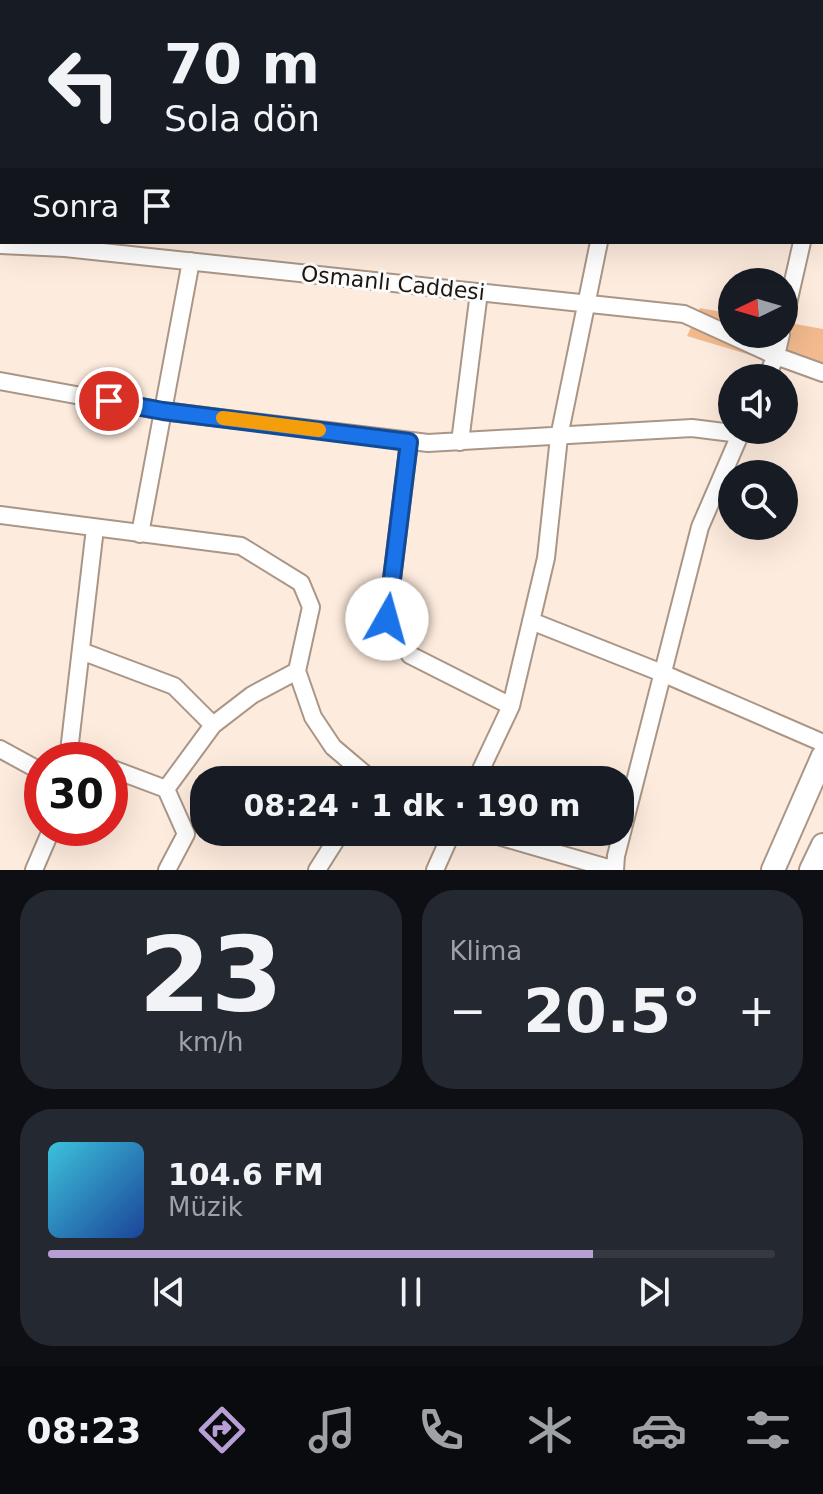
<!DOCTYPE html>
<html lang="tr">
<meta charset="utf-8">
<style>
:root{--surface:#171b24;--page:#242831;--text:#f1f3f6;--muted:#9ea1a6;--line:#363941;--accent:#b79ed5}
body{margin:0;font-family:"DejaVu Sans",sans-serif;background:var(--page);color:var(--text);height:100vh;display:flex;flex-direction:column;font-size:30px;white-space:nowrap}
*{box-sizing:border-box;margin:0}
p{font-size:26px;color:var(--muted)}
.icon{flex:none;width:44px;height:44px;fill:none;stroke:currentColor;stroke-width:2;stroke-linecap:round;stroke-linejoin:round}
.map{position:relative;height:870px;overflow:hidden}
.sheet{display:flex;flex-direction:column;gap:20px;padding:20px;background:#0d0f14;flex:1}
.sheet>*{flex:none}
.guide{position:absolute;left:0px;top:0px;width:824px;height:244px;box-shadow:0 8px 32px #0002;background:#171b24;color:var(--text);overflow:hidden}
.needle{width:52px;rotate:265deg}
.controls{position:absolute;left:718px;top:268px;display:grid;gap:16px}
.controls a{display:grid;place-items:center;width:80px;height:80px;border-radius:50%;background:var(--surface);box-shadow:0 8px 32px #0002;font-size:40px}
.speed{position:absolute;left:24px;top:742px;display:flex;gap:16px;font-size:40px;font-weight:700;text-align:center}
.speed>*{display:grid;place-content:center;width:104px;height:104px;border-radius:50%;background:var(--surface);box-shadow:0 8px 32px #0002;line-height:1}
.speed .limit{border:12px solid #d22;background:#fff;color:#111}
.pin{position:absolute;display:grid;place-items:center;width:68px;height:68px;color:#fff;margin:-34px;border:4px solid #fff;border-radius:50%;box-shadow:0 2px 8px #0007}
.me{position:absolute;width:88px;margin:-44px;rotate:7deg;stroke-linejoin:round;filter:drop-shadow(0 0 6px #0008)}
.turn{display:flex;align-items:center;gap:28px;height:168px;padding:0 32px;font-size:36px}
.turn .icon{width:104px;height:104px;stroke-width:2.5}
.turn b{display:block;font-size:56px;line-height:68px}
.then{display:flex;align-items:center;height:76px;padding:0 32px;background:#0003;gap:16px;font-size:30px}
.big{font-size:60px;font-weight:600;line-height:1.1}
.sheet .card{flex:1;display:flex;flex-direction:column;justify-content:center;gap:12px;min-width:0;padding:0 28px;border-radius:32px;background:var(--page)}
.sheet .dial{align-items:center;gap:0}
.dial b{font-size:104px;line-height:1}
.song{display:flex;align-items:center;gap:24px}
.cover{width:96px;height:96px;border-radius:12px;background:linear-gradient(135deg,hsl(190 70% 55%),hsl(220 70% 35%))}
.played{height:8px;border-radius:4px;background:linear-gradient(90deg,var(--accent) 75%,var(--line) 75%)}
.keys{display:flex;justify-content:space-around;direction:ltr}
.heat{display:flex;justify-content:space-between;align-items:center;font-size:44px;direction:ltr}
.sheet .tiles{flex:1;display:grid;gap:20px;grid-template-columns:1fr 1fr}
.card:last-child{grid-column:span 2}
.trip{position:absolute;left:190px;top:766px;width:444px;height:80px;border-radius:32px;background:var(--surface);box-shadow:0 8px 32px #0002;font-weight:600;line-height:80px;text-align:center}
.dock{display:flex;height:128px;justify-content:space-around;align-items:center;background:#090b0e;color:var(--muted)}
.dock .icon{width:56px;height:56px}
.dock .current{color:var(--accent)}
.dock b{font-size:36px;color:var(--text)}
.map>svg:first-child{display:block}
.green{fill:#f2ba8d}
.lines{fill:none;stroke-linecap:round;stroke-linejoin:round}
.street-casing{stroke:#aa9686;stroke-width:20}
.secondary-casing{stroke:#aa9686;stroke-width:26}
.street{stroke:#fff;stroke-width:16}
.secondary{stroke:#fff;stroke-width:22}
.route-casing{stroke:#114b97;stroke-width:20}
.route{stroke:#1a73e8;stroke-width:14}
.slow{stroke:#f59e0b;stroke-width:14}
.labels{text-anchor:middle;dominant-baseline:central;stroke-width:6;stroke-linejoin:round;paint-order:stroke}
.street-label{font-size:22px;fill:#1e1610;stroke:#fcfcfc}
</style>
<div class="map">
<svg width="823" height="870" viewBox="0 0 823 870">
<rect width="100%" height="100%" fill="#fdebdd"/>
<path class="green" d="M700,308L732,314V334H784V322L823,329V377L687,336Z"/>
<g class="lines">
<defs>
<path id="street" d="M46,0L53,2
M439,0L443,2
M83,2L85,0
M336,2L337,0
M477,2L478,0
M0,111H2
M822,163L823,160
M0,245L65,248L684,314L776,356L823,373
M784,321L802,242
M766,378L776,356L781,334
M0,381L163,411L428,443L692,428L740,434
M409,442L387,619L410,655L511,706
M460,442L479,292
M0,515L241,546L301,583L311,607L297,671L313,717L333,747L372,780
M140,534L191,261
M531,621L662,673L823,743
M81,651L174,686L213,725
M0,749L42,772
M68,752L90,760
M68,760L95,528
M110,768L166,789L186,834L167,870
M476,780L511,706L546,558L559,437L599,242
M166,789L213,725L252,695L297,671
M484,832L615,870L616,856L700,527L742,430
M34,870L52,828
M317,870L341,832
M435,870L452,832"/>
<path id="secondary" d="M773,870L823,756
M811,870L823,845"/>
</defs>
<use href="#street" class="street-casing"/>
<use href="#secondary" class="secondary-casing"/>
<use href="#street" class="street"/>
<use href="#secondary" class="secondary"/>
</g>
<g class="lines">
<defs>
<path id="route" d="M109,401L163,411L409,442L387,619"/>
</defs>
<use href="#route" class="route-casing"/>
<use href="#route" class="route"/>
<path class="slow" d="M223,418L319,430"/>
</g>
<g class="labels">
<g class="street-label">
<text transform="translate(393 283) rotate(6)">Osmanlı Caddesi</text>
</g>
</g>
</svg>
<div class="controls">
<a><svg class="needle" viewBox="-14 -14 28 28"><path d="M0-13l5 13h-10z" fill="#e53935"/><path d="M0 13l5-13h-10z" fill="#9ea1a6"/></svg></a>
<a><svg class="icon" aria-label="sound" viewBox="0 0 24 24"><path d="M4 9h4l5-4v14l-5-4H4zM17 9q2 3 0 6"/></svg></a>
<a><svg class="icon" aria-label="search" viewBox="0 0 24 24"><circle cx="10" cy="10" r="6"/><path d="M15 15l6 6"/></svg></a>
</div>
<div class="speed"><div class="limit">30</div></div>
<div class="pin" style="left:109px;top:401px;background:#d93025"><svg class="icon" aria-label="arrive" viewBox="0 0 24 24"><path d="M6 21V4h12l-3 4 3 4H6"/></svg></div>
<svg class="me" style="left:387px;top:619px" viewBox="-20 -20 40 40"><circle r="19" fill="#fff"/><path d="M0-13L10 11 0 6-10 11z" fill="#1a73e8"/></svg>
<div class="trip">08:24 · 1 dk · 190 m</div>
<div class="guide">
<div class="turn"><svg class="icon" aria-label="left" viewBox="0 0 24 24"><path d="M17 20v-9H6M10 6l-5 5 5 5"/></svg><div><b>70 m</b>Sola dön</div></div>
<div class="then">Sonra<svg class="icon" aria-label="arrive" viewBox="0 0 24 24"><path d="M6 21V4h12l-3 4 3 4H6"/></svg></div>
</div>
</div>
<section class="sheet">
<div class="tiles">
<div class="card dial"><b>23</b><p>km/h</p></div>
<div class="card"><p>Klima</p>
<div class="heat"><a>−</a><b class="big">20.5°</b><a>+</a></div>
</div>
<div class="card">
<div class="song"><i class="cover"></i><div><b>104.6 FM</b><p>Müzik</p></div></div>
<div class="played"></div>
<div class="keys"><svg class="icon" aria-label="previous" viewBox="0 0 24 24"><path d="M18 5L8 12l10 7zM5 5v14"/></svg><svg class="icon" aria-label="pause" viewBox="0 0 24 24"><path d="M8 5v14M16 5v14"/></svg><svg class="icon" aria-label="next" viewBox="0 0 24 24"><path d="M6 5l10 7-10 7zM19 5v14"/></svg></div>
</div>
</div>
</section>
<nav class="dock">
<b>08:23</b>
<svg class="icon current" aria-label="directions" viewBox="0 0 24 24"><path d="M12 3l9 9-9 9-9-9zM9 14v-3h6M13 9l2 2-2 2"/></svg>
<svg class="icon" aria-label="music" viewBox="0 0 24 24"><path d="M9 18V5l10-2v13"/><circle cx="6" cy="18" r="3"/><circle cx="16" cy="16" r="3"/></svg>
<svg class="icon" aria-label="phone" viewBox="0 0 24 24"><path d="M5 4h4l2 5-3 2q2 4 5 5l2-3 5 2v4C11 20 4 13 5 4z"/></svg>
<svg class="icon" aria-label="climate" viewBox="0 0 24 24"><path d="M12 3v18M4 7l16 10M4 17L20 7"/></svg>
<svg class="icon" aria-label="car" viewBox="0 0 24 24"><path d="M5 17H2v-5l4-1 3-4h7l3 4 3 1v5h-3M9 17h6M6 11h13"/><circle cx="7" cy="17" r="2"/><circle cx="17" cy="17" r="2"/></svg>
<svg class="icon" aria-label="filters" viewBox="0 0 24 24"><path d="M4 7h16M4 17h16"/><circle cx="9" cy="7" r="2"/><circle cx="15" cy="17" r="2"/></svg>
</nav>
